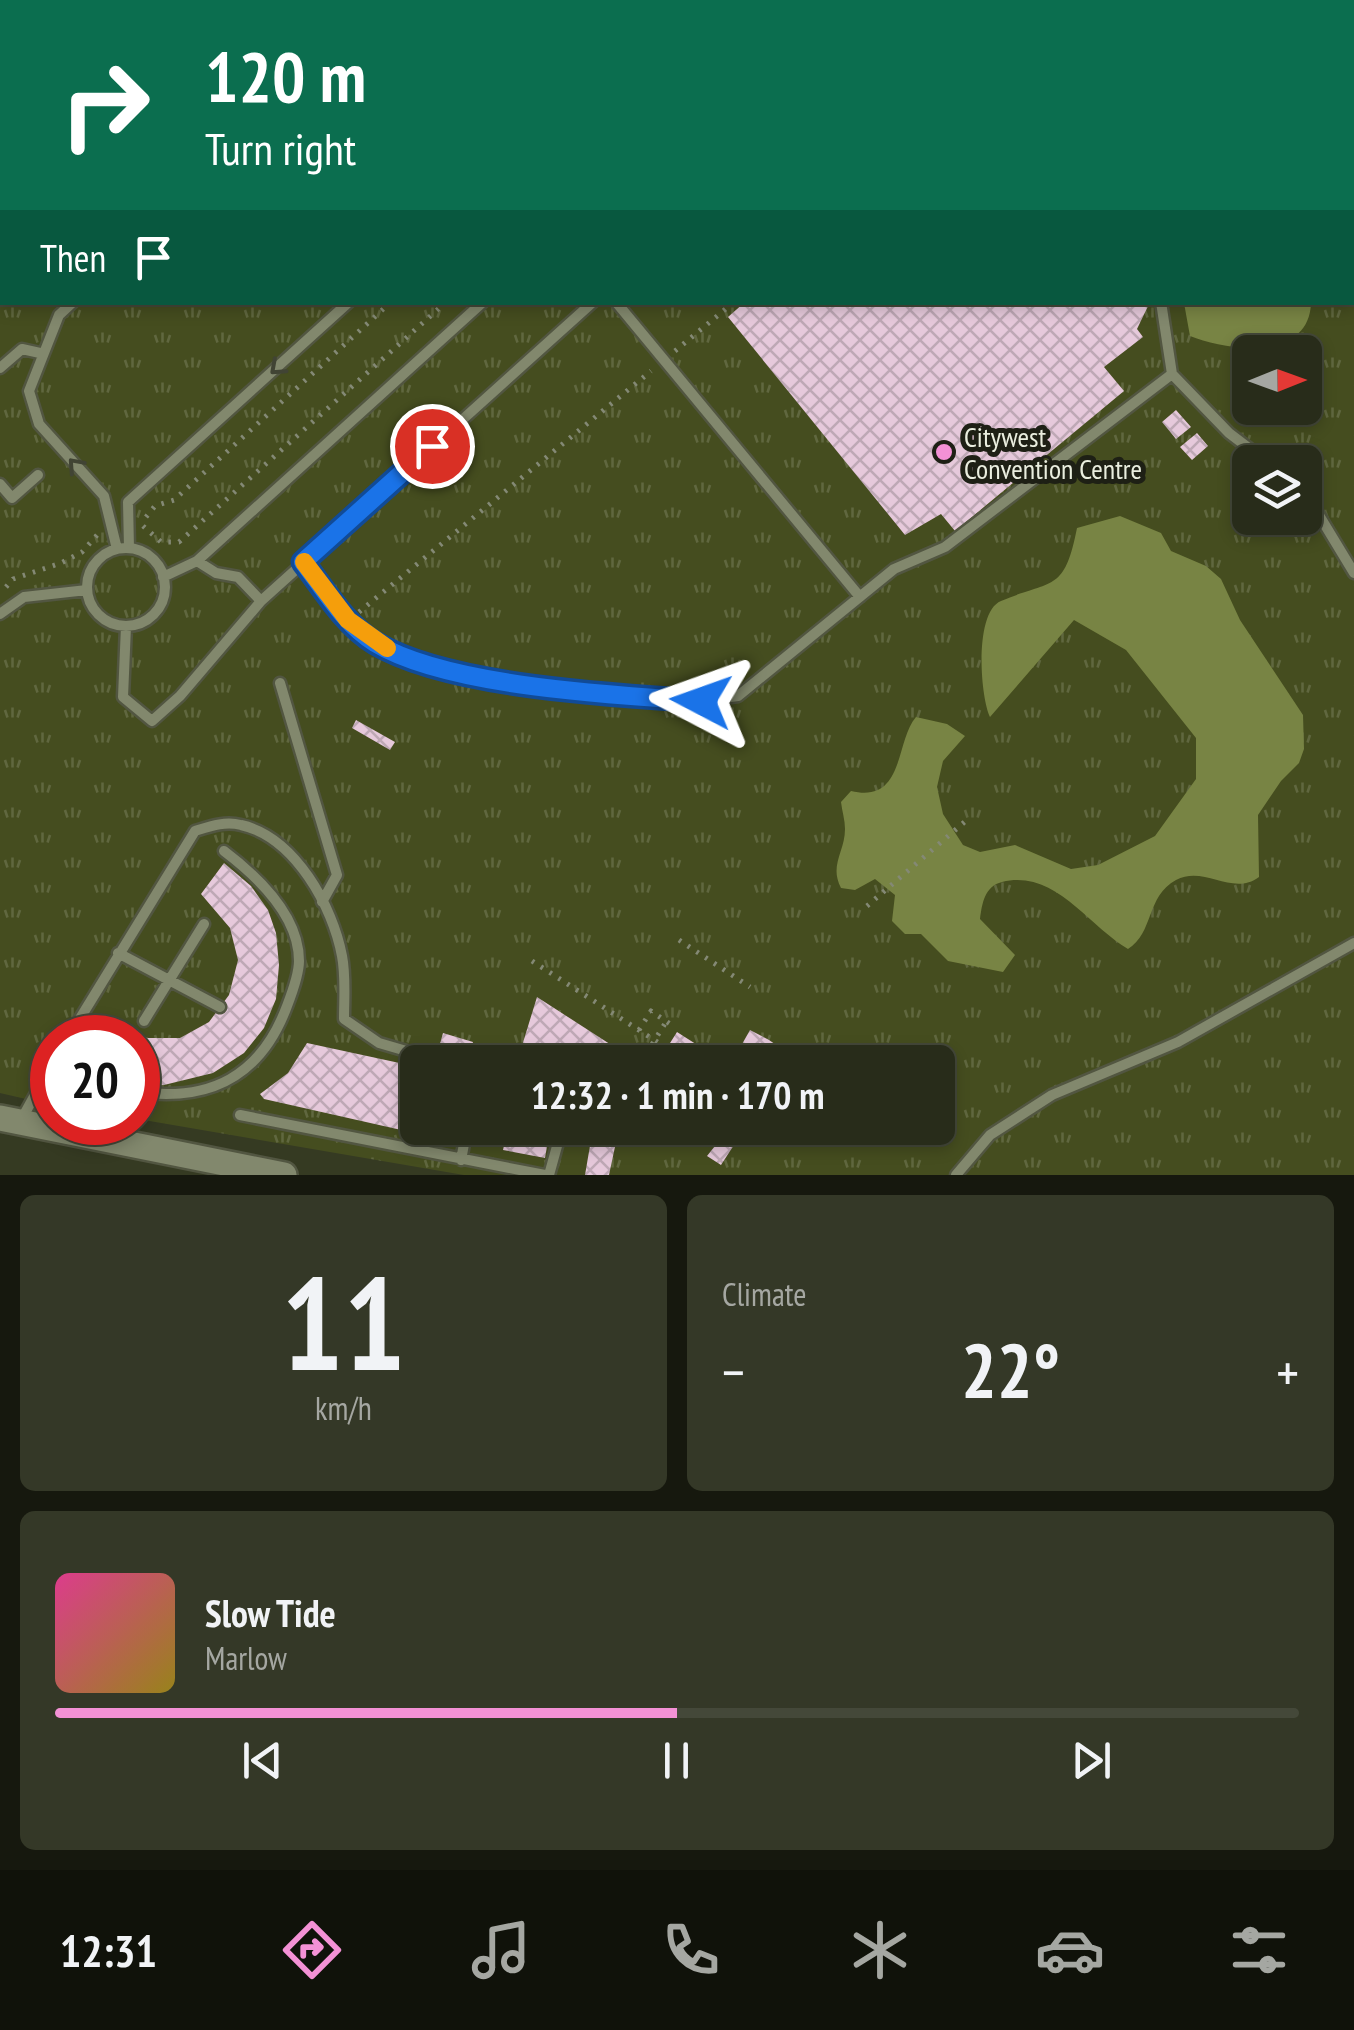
<!DOCTYPE html>
<meta charset="utf-8">
<style>
:root{--surface:#282c1a;--page:#343827;--text:#f1f3f6;--muted:#a5a7a2;--line:#444839;--accent:#f391d5}
body{margin:0;font-family:"PT Sans Narrow",sans-serif;background:var(--page);color:var(--text);height:100vh;display:flex;flex-direction:column;font-size:38px;white-space:nowrap}
*{box-sizing:border-box;margin:0}
p{font-size:32px;color:var(--muted)}
.icon{flex:none;width:55px;height:55px;fill:none;stroke:currentColor;stroke-width:2;stroke-linecap:round;stroke-linejoin:round}
.map{position:relative;height:1175px;overflow:hidden}
.side{display:flex;flex-direction:column;gap:20px;padding:20px;background:#16180e;flex:1}
.side>*{flex:none}
.top-card{position:absolute;left:0px;top:0px;width:1355px;height:305px;box-shadow:0 5px 15px #0003,0 0 0 2px var(--line);background:#0b6e4f;color:#fff;overflow:hidden}
.needle{width:65px;rotate:89deg}
.buttons{position:absolute;left:1232px;top:335px;display:grid;gap:20px}
.buttons a{display:grid;place-items:center;width:90px;height:90px;border-radius:15px;background:var(--surface);box-shadow:0 5px 15px #0003,0 0 0 2px var(--line);font-size:50px}
.speed{position:absolute;left:30px;top:1015px;display:flex;gap:20px;font-size:50px;font-weight:700;text-align:center}
.speed>*{display:grid;place-content:center;width:130px;height:130px;border-radius:50%;background:var(--surface);box-shadow:0 5px 15px #0003,0 0 0 2px var(--line);line-height:1}
.speed .limit{border:15px solid #d22;background:#fff;color:#111}
.pin{position:absolute;display:grid;place-items:center;width:85px;height:85px;color:#fff;margin:-42px;border:5px solid #fff;border-radius:50%;box-shadow:0 2px 10px #0007}
.me{position:absolute;width:110px;margin:-55px;rotate:274deg;stroke-linejoin:round;filter:drop-shadow(0 0 8px #0008)}
.turn{display:flex;align-items:center;gap:35px;height:210px;padding:0 40px;font-size:45px}
.turn .icon{width:130px;height:130px;stroke-width:2.5}
.turn b{display:block;font-size:70px;line-height:85px}
.then{display:flex;align-items:center;height:95px;padding:0 40px;background:#0003;gap:20px;font-size:38px}
.big{font-size:75px;font-weight:800;line-height:1.1}
.side .widget{flex:1;display:flex;flex-direction:column;justify-content:center;gap:15px;min-width:0;padding:0 35px;border-radius:15px;background:var(--page)}
.side .dial{align-items:center;gap:0}
.dial b{font-size:130px;line-height:1}
.song{display:flex;align-items:center;gap:30px}
.cover{width:120px;height:120px;border-radius:15px;background:linear-gradient(135deg,hsl(330 70% 55%),hsl(50 70% 35%))}
.played{height:10px;border-radius:5px;background:linear-gradient(90deg,var(--accent) 50%,var(--line) 50%)}
.keys{display:flex;justify-content:space-around;direction:ltr}
.heat{display:flex;justify-content:space-between;align-items:center;font-size:55px;direction:ltr}
.side .tiles{flex:1;display:grid;gap:20px;grid-template-columns:1fr 1fr}
.widget:last-child{grid-column:span 2}
.trip{position:absolute;left:400px;top:1045px;width:555px;height:100px;border-radius:15px;background:var(--surface);box-shadow:0 5px 15px #0003,0 0 0 2px var(--line);font-weight:800;line-height:100px;text-align:center}
.menu{display:flex;height:160px;justify-content:space-around;align-items:center;background:#10120a;color:var(--muted)}
.menu .icon{width:70px;height:70px}
.menu .on{color:var(--accent)}
.menu b{font-size:45px;color:var(--text)}
.map>svg:first-child{display:block}
.grass{fill:url(#grass-tufts);fill-rule:evenodd}
.water{fill:#788444}
.building{fill:url(#building-cross-hatch)}
.lines{fill:none;stroke-linecap:round;stroke-linejoin:round}
.service-casing{stroke:#525641;stroke-width:15}
.tertiary-casing{stroke:#525641;stroke-width:30}
.path{stroke:#848975;stroke-width:5;stroke-dasharray:2.5 8;stroke-linecap:butt}
.service{stroke:#82886d;stroke-width:10}
.tertiary{stroke:#82886d;stroke-width:25}
.oneway{stroke:#414434}
.route-casing{stroke:#114b97;stroke-width:25}
.route{stroke:#1a73e8;stroke-width:18}
.slow{stroke:#f59e0b;stroke-width:18}
.poi-dot{fill:#f391d5;stroke:#1e2015;stroke-width:4}
.labels{text-anchor:middle;dominant-baseline:central;stroke-width:10;stroke-linejoin:round;paint-order:stroke}
.poi-label{font-size:28px;fill:#eaeedf;stroke:#1e2015;text-anchor:start}
</style>
<div class="map">
<svg width="1354" height="1175" viewBox="0 0 1354 1175">
<defs>
<pattern id="grass-tufts" width="24" height="20" patternUnits="userSpaceOnUse" patternTransform="scale(2.5)"><rect width="24" height="20" fill="#454d1f"/><path d="M3 7l-1-3M5 7V3M7 7l1-3M15 17l-1-3M17 17v-4M19 17l1-3" fill="none" stroke="#60673f"/></pattern>
<pattern id="building-cross-hatch" width="8" height="8" patternUnits="userSpaceOnUse" patternTransform="scale(2.5)"><rect width="8" height="8" fill="#e6c9db"/><path d="M0 0l8 8M0 8l8-8" fill="none" stroke="#bea8b5"/></pattern>
</defs>
<rect width="100%" height="100%" fill="#353a22"/>
<path class="grass" d="M0,0H1354V1175H464L138,1119V1038H52V1105L0,1093ZM2,2H1352V302H2ZM1250,352H1305V408H1250ZM1250,462H1305V518H1250ZM418,1062H938V1128H418Z"/>
<path class="water" d="M1184,303H1311C1309,362 1227,351 1190,336Z
M1120,516L1161,533L1171,551L1206,566L1221,579L1240,620L1303,715L1304,749L1299,763L1281,781L1258,815L1259,877C1232,897 1205,865 1176,880C1146,896 1154,933 1128,949C1088,926 1055,869 1002,882C985,886 982,903 980,919L1015,955L1003,972L948,961L921,934H905L892,921L895,895L875,879L855,890L841,888C829,865 845,852 845,829C845,820 842,811 841,802L851,791C905,804 895,741 916,717L947,724L965,736L943,761L937,787L943,814L963,845L980,852L1015,845L1071,869L1098,865L1155,836L1196,779V738L1126,650L1074,620L990,717C980,696 974,612 1001,601C1052,579 1064,594 1077,528Z"/>
<path class="building" d="M745,302H1150L1137,329L1143,337L1104,367L1124,391L955,531L941,514L905,535L728,317Z
M1176,410L1191,427L1176,439L1162,422Z
M1197,433L1208,446L1192,460L1180,447Z
M356,720L395,742L390,750L352,728Z
M224,863L251,886L268,910L276,933L279,965L276,999L264,1028L244,1053L213,1073L164,1085L138,1084V1038H101L107,1025L148,1038H180L209,1022L229,995L238,960L230,928L201,894Z
M537,997L616,1048L609,1062H517Z
M750,1030L769,1040L801,1062H732Z
M677,1032L724,1062H658Z
M443,1033L473,1042L468,1060L438,1051Z
M307,1043L418,1067L419,1134L264,1099L260,1094L288,1073Z
M508,1128L550,1129L545,1158L503,1150Z
M593,1128H619L609,1175H585Z
M652,1128H690L680,1147L650,1131Z
M729,1128H745L721,1165L707,1156Z"/>
<g class="lines">
<defs>
<path id="service" d="M560,0L562,2
M994,0L996,2
M403,2L406,0
M786,2V0
M820,2L822,0
M73,302L59,315L29,391L39,424L104,496L117,549
M616,302L860,597
M1161,302L1172,374L1229,433L1267,462
M0,368L22,349L40,353
M0,484L12,498L38,475
M1305,492L1354,573
M129,548L128,502L349,302
M87 587a39 39 0 1 1 78 0a39 39 0 1 1-78 0Z
M197,561L216,573L238,577L261,601
M303,563L348,620L375,643L452,671L627,696L701,701L738,696L894,569L945,547L1172,374
M163,577L197,561L483,302
M0,614L24,597L87,590
M126,626L123,697L152,721L180,696L261,601L593,302
M280,683L337,875L322,902
M118,953L220,1007
M144,1021L204,924
M68,1038L195,831C211,826 225,821 241,825C295,837 333,907 342,956C346,976 344,999 344,1019L379,1043L444,1062
M138,1092C211,1102 261,1076 287,1006C292,993 299,975 299,961C299,915 257,876 224,851
M240,1115L545,1175
M20,1122L52,1064
M461,1160L467,1128
M549,1175L562,1128
M956,1175L990,1135L1052,1095L1178,1042L1354,943"/>
<path id="tertiary" d="M0,1118L284,1175"/>
</defs>
<use href="#service" class="service-casing"/>
<use href="#tertiary" class="tertiary-casing"/>
<path class="path" d="M607,0L608,2
M675,351L734,302
M146,517L155,506L174,500L391,302
M143,526L161,542H179L446,302
M6,587L13,579L61,563L82,552L98,534
M359,612L651,371
M867,906L968,819
M679,940L750,987
M532,961L665,1047
M639,1030L651,1011L673,1026
M641,1062L666,1022"/>
<use href="#service" class="service"/>
<use href="#tertiary" class="tertiary"/>
</g>
<defs><path id="oneway-chevron" d="M-2-3.5L2.5 0L-2 3.5" fill="none" stroke-width="1.6" stroke-linecap="round" stroke-linejoin="round" transform="scale(2.5)"/></defs>
<g class="oneway">
<use href="#oneway-chevron" transform="translate(277 368) rotate(138)"/>
<use href="#oneway-chevron" transform="translate(75 465) rotate(-132)"/>
</g>
<g class="lines">
<defs>
<path id="route" d="M432,446L303,562C324,589 345,625 375,643C448,687 615,695 701,701"/>
</defs>
<use href="#route" class="route-casing"/>
<use href="#route" class="route"/>
<path class="slow" d="M304,562L348,620L387,648"/>
</g>
<circle class="poi-dot" cx="944" cy="452" r="10"/>
<g class="labels">
<g class="poi-label">
<text x="964" y="436">Citywest<tspan x="964" dy="32">Convention Centre</tspan></text>
</g>
</g>
</svg>
<div class="buttons">
<a><svg class="needle" viewBox="-14 -14 28 28"><path d="M0-13l5 13h-10z" fill="#e53935"/><path d="M0 13l5-13h-10z" fill="#a5a7a2"/></svg></a>
<a><svg class="icon" aria-label="layers" viewBox="0 0 24 24"><path d="M12 4l9 5-9 5-9-5zM3 14l9 5 9-5"/></svg></a>
</div>
<div class="speed"><div class="limit">20</div></div>
<div class="pin" style="left:432px;top:446px;background:#d93025"><svg class="icon" aria-label="arrive" viewBox="0 0 24 24"><path d="M6 21V4h12l-3 4 3 4H6"/></svg></div>
<svg class="me" style="left:701px;top:701px" viewBox="-20 -20 40 40"><path d="M0-17L14 15 0 8-14 15z" fill="#1a73e8" stroke="#fff" stroke-width="4"/></svg>
<div class="trip">12:32 · 1 min · 170 m</div>
<div class="top-card">
<div class="turn"><svg class="icon" aria-label="right" viewBox="0 0 24 24"><path d="M7 20v-9h11M14 6l5 5-5 5"/></svg><div><b>120 m</b>Turn right</div></div>
<div class="then">Then<svg class="icon" aria-label="arrive" viewBox="0 0 24 24"><path d="M6 21V4h12l-3 4 3 4H6"/></svg></div>
</div>
</div>
<section class="side">
<div class="tiles">
<div class="widget dial"><b>11</b><p>km/h</p></div>
<div class="widget"><p>Climate</p>
<div class="heat"><a>−</a><b class="big">22°</b><a>+</a></div>
</div>
<div class="widget">
<div class="song"><i class="cover"></i><div><b>Slow Tide</b><p>Marlow</p></div></div>
<div class="played"></div>
<div class="keys"><svg class="icon" aria-label="previous" viewBox="0 0 24 24"><path d="M18 5L8 12l10 7zM5 5v14"/></svg><svg class="icon" aria-label="pause" viewBox="0 0 24 24"><path d="M8 5v14M16 5v14"/></svg><svg class="icon" aria-label="next" viewBox="0 0 24 24"><path d="M6 5l10 7-10 7zM19 5v14"/></svg></div>
</div>
</div>
</section>
<nav class="menu">
<b>12:31</b>
<svg class="icon on" aria-label="directions" viewBox="0 0 24 24"><path d="M12 3l9 9-9 9-9-9zM9 14v-3h6M13 9l2 2-2 2"/></svg>
<svg class="icon" aria-label="music" viewBox="0 0 24 24"><path d="M9 18V5l10-2v13"/><circle cx="6" cy="18" r="3"/><circle cx="16" cy="16" r="3"/></svg>
<svg class="icon" aria-label="phone" viewBox="0 0 24 24"><path d="M5 4h4l2 5-3 2q2 4 5 5l2-3 5 2v4C11 20 4 13 5 4z"/></svg>
<svg class="icon" aria-label="climate" viewBox="0 0 24 24"><path d="M12 3v18M4 7l16 10M4 17L20 7"/></svg>
<svg class="icon" aria-label="car" viewBox="0 0 24 24"><path d="M5 17H2v-5l4-1 3-4h7l3 4 3 1v5h-3M9 17h6M6 11h13"/><circle cx="7" cy="17" r="2"/><circle cx="17" cy="17" r="2"/></svg>
<svg class="icon" aria-label="filters" viewBox="0 0 24 24"><path d="M4 7h16M4 17h16"/><circle cx="9" cy="7" r="2"/><circle cx="15" cy="17" r="2"/></svg>
</nav>
